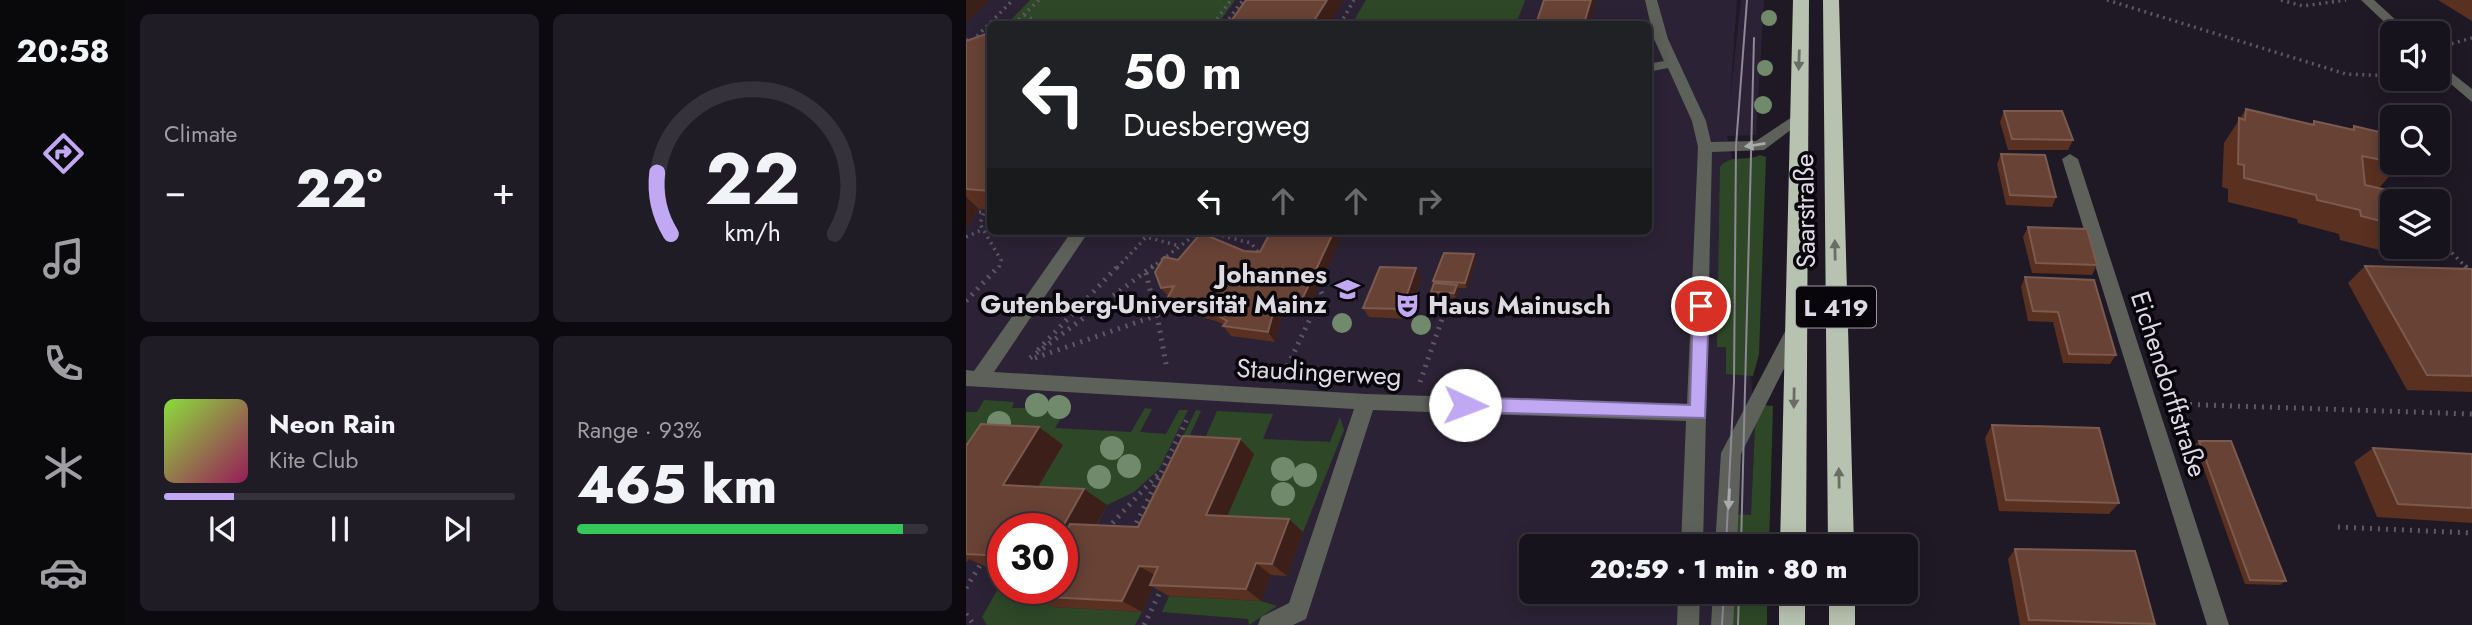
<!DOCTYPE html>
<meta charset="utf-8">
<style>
:root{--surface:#17131c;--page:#201c25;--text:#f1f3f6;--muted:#9e9ea3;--line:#36323b;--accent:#c1a8f3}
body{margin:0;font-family:Jost,sans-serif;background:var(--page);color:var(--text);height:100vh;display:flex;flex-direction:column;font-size:26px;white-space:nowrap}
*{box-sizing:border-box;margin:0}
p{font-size:23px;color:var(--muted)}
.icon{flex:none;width:38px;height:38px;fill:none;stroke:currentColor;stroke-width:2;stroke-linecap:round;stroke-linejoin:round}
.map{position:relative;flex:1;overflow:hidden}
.side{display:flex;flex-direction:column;gap:14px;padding:14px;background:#0d0a0f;width:840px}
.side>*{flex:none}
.banner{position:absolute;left:21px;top:21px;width:665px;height:214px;border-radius:10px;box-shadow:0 4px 18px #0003,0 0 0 2px var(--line);background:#202124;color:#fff;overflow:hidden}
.fabs{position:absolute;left:1414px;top:21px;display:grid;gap:14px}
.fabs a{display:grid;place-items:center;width:70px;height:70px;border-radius:10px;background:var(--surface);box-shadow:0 4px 18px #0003,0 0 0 2px var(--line);font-size:35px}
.speed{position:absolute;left:21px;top:513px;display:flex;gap:14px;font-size:35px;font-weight:700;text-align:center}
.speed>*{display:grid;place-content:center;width:91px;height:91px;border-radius:50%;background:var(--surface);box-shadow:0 4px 18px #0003,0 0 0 2px var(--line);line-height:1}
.speed .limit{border:10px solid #d22;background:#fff;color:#111}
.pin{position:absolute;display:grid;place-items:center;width:60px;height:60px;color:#fff;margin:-30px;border:4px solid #fff;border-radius:50%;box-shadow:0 2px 7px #0007}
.me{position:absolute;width:77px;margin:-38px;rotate:92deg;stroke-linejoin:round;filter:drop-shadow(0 0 5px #0008)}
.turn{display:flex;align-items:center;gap:24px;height:147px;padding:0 21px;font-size:32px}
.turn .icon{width:91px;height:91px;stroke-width:2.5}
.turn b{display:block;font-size:49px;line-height:60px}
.lanes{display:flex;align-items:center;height:66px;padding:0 21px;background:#0003;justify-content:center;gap:35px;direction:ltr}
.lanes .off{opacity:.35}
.big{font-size:52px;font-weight:800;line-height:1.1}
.side .widget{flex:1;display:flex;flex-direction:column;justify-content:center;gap:10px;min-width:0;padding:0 24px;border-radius:10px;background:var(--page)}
.side .dial{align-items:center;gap:0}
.dial svg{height:182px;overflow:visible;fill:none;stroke:var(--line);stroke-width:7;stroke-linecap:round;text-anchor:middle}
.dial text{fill:var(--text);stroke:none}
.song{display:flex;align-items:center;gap:21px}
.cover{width:84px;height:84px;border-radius:10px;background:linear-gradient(135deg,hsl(90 70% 55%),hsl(330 70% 35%))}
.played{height:7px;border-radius:4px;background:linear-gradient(90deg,var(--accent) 20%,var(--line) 20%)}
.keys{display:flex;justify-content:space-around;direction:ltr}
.heat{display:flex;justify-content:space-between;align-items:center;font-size:38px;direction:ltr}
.charge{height:10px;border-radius:5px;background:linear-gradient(90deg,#34c759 93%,var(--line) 0)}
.side .tiles{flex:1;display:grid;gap:14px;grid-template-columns:repeat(2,1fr)}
.trip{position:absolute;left:553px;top:534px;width:399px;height:70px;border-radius:10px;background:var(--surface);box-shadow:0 4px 18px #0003,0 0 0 2px var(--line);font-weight:800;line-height:70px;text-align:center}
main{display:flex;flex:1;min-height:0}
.tabs{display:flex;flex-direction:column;width:126px;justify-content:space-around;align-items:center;background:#09080b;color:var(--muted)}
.tabs .icon{width:49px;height:49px}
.tabs .current{color:var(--accent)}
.tabs b{font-size:32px;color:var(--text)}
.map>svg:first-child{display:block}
.built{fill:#2b2335;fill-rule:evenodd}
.green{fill:#2e4827}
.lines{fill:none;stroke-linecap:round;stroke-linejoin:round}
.path-far1{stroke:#5d5864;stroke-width:3.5;stroke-dasharray:2 4.5;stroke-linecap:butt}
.path{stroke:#5d5864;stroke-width:5;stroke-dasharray:2 6;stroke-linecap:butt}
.minor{fill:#5d615a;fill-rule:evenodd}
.highway{fill:#b8c2b0;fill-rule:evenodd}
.tram{stroke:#8e8995;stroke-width:2}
.tree{fill:#708a6b}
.wall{fill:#5a3020}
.shaded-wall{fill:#3c1f19}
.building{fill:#684235;stroke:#7b5a50;stroke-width:2}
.oneway{fill:#696d66}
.oneway2{fill:#aaaaad}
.route{fill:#c1a8f3;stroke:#7d6d9e;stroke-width:2}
.labels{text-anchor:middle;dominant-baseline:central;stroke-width:7;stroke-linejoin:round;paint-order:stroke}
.shield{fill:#08060b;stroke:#9e9aa3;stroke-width:2}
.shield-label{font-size:24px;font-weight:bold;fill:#dedae4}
.street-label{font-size:26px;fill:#dedae4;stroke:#08060b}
.poi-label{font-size:26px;font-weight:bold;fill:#dedae4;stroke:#08060b;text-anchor:end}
</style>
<main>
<nav class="tabs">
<b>20:58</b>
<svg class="icon current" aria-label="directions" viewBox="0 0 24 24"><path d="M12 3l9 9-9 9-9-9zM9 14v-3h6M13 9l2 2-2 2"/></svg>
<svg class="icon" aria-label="music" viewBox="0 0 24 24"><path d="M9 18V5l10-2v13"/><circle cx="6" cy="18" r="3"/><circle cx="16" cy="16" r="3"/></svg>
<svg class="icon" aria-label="phone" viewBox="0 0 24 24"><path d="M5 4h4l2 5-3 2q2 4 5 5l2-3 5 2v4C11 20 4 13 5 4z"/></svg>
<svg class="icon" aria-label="climate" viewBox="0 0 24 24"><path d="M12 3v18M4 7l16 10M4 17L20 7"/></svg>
<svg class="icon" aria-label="car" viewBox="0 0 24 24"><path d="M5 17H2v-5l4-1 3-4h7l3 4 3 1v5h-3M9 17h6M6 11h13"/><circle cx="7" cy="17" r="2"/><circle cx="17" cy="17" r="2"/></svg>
</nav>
<section class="side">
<div class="tiles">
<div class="widget"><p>Climate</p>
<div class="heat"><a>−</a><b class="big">22°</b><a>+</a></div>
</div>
<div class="widget dial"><svg viewBox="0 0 100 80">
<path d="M14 69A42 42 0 1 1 86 69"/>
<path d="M14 69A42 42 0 0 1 8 42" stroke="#c1a8f3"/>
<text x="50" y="56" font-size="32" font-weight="700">22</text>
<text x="50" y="72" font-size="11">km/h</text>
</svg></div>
<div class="widget">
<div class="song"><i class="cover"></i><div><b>Neon Rain</b><p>Kite Club</p></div></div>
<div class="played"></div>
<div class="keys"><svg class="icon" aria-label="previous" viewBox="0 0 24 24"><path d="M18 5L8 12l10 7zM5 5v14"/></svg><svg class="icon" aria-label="pause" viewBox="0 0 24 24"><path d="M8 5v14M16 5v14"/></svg><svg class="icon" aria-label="next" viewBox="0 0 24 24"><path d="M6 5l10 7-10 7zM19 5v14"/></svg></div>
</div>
<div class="widget"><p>Range · 93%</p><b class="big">465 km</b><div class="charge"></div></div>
</div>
</section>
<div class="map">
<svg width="1506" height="625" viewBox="0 0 1506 625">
<rect width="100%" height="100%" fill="#1f1926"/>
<path class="built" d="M0,0H771L764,100L775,0H798L790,135L761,136L766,159H787L785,375L789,426L784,546H565V592H783L781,625H0ZM24,24H682V231H24ZM37,528H96V588H37Z"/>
<path class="green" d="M64,0H269L252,24H41Z
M400,0H559L550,24H386Z
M794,155L800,157L793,354L787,376L760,374V347H751L754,167C764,154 780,162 794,155Z
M18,400L48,402L46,408H59L63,402L103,405L89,428L165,432L179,408L186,409L174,432L200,434L213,410H222L193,469L168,492L141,505L63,502L0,505V412H11Z
M797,405L807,406L803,546H766L768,514L785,515L789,426Z
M230,410L235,411L224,435L240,436L251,411L307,414L297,439L364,442L374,417L378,430L337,532L256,528L288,454L181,509Z
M105,572L88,607L176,612L169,625H21L16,617L37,580V588H96Z
M764,592H801V625H763Z
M203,596L295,601L311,606L283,625L282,619L196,612Z"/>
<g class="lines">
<path class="path-far1" d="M1141,0L1380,74L1426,76
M1315,0L1337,6L1380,0
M58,15L76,24
M48,24L73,0
M247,24L265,0
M259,24L277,0
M374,24L388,0
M0,40L6,41L47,0
M1473,47L1506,38
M0,212H18L14,224L35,260L33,268
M158,231L214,246
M237,231L285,243L295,256
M0,237L18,229
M1472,239L1501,268
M151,268L186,231
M185,268L234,231"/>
<path class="path" d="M1499,266L1506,273
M180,273L187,302L205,310
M0,301L33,266
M191,315L201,369
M72,350L152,266
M64,358L187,266
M69,358L209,309
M318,373L356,294L353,288
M454,382L482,302
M1208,404L1506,414
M1372,527L1506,533
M141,529L192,474
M167,530L223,415
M0,588L16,562
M0,614L8,625
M178,625L196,588"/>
<path class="minor" d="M679,0H691L702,39L740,121L745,142L790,141L826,117L831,115L838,120L798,150L746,152L737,546H715L720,421L407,410L340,619L327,625H292L295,617L323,603L388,409L0,386V370L8,371L106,231H123L28,372L400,394L721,404L732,147L726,121L702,68L682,72V64L698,61L688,39Z
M1395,0H1408L1444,33H1430Z
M1472,62L1506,89V102L1472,73Z
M1104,154L1112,159L1263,625H1241L1096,159Z
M829,322L835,324L838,329L775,454L771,546H749L755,453L823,324Z
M712,592H734L733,625H711Z
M747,592H769L767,625H745Z"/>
<path class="highway" d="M827,0H843L840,546H814Z
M857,0H873L888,546H862Z
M813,592H839V625H813Z
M863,592H889V625H863Z"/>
<path class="tram" d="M760,546L768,382L770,146L781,0
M775,546L788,38
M756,625L758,592
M772,625L773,592"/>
</g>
<g class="tree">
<circle cx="803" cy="18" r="8"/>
<circle cx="799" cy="68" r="8"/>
<circle cx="797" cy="105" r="9"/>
<circle cx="376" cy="323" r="10"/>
<circle cx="455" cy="325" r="10"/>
<circle cx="71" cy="405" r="12"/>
<circle cx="93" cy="407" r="12"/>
<circle cx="33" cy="423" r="12"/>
<circle cx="146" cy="448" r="12"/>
<circle cx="163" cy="466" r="12"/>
<circle cx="317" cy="469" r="12"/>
<circle cx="339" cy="475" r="12"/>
<circle cx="133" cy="477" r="12"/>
<circle cx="317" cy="494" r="12"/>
</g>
<path class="wall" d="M1472,0H1506V21Z
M24,34V210L13,209L0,228V41Z
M1280,109L1346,124L1348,121L1385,130L1388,126L1434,164L1413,188L1426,201V246L1421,252L1374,240L1373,234L1332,223L1331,219L1262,202V189L1256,187L1258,143Z
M1038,111L1107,140L1102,150H1042L1034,122Z
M1035,154L1090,197L1086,207L1040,205L1031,164Z
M1062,227L1131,265L1126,275L1066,273L1057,237Z
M305,231L340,316H316L309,342L265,336L257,326L258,325L253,322L209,309L201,299L202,296L195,288L212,260L278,251L294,252Z
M510,260L501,288H492L493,290L490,298L467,297L465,292L468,284L467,281Z
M1399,266L1506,269V392L1441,390L1382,283Z
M1059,277L1150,355L1144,364L1097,363L1087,322L1062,321L1055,287Z
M455,278L441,319L403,317L397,308Z
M1026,425L1153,503L1143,514L1033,511L1019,438Z
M1233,441L1320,581L1314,585L1279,584L1229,445Z
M97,445L72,487L118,489L141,505L131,525L172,527L288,454L261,516L337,532L321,576L305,575L295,601L203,596L187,587L176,612L87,607L64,596L96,588V528H37V569L23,568L3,559L0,563V446Z
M1407,448L1506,454V523L1411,517L1388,462Z
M1049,549L1189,624L1187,625H1054L1042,559Z"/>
<path class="shaded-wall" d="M0,0H23L0,23Z
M361,0H378L364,24H346Z
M625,0H630L624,24H618Z
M0,197L13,209L0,228Z
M368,231H378L340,316L333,306Z
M508,254L510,260L501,288L499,283Z
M450,268L455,278L441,319L436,309Z
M491,285L493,290L490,298L488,293Z
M309,306L316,316L309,342L302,332Z
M73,427L97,445L63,502L37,485Z
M274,439L288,454L256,528L240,515Z
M118,489L141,505L105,572L96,567V528Z
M323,519L337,532L321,576L306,564Z
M290,563L305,575L295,601L280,589Z
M173,566L192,577L184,585L187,587L176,612L156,601Z"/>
<path class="building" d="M280,0H361L346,24H263Z
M578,0H625L618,24H570Z
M20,34H24V191L0,189V41Z
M1280,109L1348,125V121L1388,130V126L1426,135V162L1396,156L1399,185L1439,194L1440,201H1426V224L1395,216L1394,210L1351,200L1350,195L1278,178V165L1272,164L1273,118L1279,120Z
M1038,111H1096L1107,140L1046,139Z
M1035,154L1079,155L1090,197L1044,195Z
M1062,227L1121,229L1131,265L1070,263Z
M305,231H368L333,306H309L302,332L257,326L261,321L245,312L201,299L208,286L195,288L189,272L198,257L212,260L235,233L278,251L294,252Z
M478,253L508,254L499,283L467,281Z
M1399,266L1506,269V376L1461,375Z
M414,267L450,268L436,309L397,308Z
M1059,277L1128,280L1150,355L1103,354L1092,312L1067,311Z
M468,283L491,285L488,293L465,292Z
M15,424L73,427L37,485L118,489L96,528H37V556L0,554V446Z
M1026,425L1133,428L1153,503L1040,500Z
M217,436L274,439L240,515L323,519L306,564L290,563L280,589L184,585L192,567L173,566L156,601L64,596L69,588H96V538L104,524L172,527Z
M1233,441H1265L1320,581L1284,580Z
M1407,448L1506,454V508L1432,504Z
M1049,549L1169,551L1189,624L1063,620Z"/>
<defs><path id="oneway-solid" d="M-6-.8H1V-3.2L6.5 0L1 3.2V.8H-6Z" transform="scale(1.75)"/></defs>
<g class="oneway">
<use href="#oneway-solid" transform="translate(833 60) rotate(92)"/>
<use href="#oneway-solid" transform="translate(869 250) rotate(-91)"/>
<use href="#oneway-solid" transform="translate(828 398) rotate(91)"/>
<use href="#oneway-solid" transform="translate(873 478) rotate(-91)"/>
</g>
<g class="oneway2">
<use href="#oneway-solid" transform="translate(789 145) rotate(171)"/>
<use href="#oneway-solid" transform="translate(763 499) rotate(93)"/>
</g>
<path class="route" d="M735,300L743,306L739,418L499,412L490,405L499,397L724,405L727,306Z"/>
<defs>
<symbol id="university-bare" viewBox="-9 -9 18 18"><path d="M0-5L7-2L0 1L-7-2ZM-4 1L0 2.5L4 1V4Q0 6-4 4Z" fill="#c1a8f3" stroke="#08060b" stroke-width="2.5" paint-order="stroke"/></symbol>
<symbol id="theatre-bare" viewBox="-9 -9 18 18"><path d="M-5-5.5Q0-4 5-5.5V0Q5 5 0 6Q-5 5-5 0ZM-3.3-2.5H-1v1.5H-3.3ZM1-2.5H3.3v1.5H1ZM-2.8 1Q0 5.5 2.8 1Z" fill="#c1a8f3" stroke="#08060b" stroke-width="2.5" paint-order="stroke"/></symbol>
</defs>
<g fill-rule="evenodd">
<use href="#university-bare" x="364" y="272" width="35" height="35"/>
<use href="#theatre-bare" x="424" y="288" width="35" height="35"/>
</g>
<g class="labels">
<rect class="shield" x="830" y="286.5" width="80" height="41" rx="5"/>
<g class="shield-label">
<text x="870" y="307">L 419</text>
</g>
<g class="street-label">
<text transform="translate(839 211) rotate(-91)">Saarstraße</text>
<text transform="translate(353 372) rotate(3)">Staudingerweg</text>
<text transform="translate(1203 384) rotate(72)">Eichendorffstraße</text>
</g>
<g class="poi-label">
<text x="361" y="274">Johannes<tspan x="361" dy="30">Gutenberg-Universität Mainz</tspan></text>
<text x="462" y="305" text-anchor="start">Haus Mainusch</text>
</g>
</g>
</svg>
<div class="fabs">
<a><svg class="icon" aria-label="sound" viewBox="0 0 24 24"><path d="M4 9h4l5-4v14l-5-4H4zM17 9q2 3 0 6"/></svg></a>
<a><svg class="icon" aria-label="search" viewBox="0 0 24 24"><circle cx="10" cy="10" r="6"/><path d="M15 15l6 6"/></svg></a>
<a><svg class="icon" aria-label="layers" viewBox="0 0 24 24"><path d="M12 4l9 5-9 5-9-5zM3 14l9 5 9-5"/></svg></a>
</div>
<div class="speed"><div class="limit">30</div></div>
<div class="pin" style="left:735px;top:306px;background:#d93025"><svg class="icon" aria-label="arrive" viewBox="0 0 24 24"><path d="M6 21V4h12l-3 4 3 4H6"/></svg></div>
<svg class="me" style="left:499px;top:405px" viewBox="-20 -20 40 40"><circle r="19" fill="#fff"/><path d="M0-13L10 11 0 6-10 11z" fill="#c1a8f3"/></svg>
<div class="trip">20:59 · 1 min · 80 m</div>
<div class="banner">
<div class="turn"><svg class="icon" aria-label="left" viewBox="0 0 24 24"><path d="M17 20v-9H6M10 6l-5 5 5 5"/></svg><div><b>50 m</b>Duesbergweg</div></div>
<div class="lanes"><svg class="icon" aria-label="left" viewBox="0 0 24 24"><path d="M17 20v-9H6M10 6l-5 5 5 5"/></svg><svg class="icon off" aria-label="ahead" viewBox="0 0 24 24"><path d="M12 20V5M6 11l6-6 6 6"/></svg><svg class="icon off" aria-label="ahead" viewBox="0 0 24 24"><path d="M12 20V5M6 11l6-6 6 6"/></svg><svg class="icon off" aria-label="right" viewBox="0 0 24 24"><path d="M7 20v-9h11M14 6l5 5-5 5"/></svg></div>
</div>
</div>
</main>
